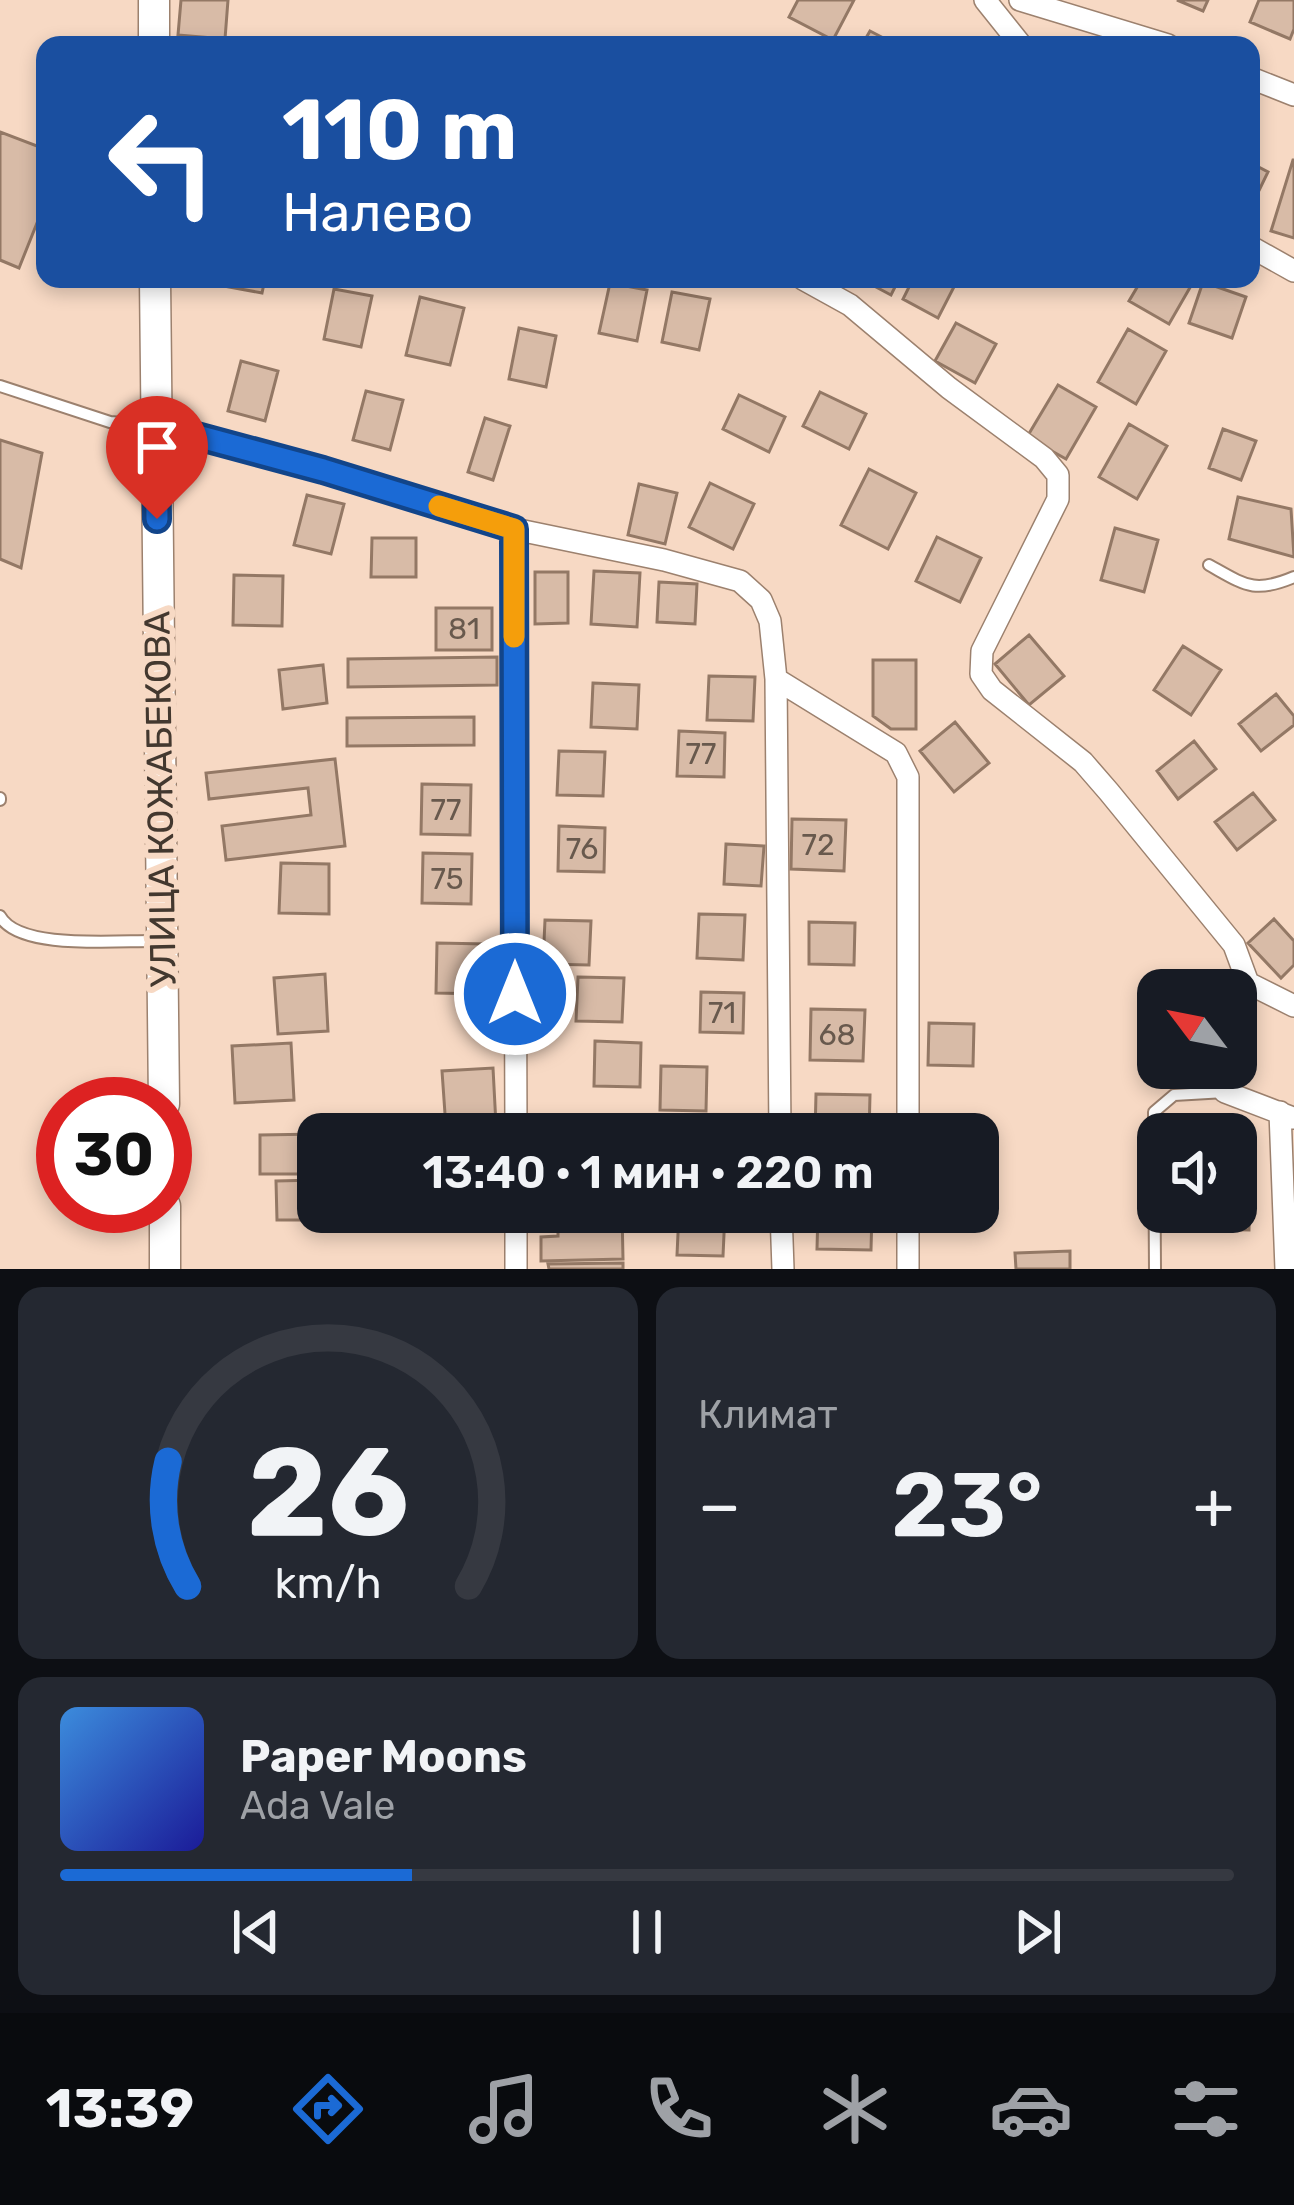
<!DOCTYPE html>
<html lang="ru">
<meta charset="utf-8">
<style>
:root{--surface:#171b24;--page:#242831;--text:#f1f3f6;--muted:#9ea1a6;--line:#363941;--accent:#1b6ad5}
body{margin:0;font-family:Rubik,sans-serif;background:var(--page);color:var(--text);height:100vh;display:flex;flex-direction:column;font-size:45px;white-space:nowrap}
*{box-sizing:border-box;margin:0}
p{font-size:39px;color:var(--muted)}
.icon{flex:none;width:66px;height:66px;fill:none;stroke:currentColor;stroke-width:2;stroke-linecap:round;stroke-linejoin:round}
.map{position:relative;height:1269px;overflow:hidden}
.side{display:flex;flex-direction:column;gap:18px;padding:18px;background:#0d0f14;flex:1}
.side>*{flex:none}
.banner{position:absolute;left:36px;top:36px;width:1224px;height:252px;border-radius:24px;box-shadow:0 6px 18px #0003;background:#1a4fa0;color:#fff;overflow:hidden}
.needle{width:78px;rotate:302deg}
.controls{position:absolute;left:1137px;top:969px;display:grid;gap:24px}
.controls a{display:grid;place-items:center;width:120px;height:120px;border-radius:24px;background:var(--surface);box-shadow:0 6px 18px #0003;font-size:60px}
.speed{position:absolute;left:36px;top:1077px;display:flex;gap:24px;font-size:60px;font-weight:700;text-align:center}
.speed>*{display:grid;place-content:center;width:156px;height:156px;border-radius:50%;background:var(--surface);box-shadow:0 6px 18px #0003;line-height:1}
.speed .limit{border:18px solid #d22;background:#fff;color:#111}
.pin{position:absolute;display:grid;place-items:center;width:102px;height:102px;color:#fff;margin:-123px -51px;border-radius:50% 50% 50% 0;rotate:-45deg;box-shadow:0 0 12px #0007}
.pin .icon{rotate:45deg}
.me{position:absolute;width:132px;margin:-66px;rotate:0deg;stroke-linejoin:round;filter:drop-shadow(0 0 9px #0008)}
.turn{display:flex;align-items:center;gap:42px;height:252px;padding:0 48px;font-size:54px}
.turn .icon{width:156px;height:156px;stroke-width:2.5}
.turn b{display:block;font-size:84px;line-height:102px}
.big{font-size:90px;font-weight:600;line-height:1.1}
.side .widget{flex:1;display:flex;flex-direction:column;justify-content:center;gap:18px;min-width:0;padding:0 42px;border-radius:24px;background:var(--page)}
.side .dial{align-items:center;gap:0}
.dial svg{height:312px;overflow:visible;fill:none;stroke:var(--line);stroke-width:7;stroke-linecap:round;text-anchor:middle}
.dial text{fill:var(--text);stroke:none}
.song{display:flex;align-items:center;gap:36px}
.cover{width:144px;height:144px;border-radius:18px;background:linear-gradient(135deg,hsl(210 70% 55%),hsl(240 70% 35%))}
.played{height:12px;border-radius:6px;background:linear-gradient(90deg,var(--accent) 30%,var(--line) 30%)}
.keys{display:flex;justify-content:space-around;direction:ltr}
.heat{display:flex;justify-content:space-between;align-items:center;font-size:66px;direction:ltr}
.side .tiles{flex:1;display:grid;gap:18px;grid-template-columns:1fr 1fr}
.widget:last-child{grid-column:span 2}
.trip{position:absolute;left:297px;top:1113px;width:702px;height:120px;border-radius:24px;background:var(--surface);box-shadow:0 6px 18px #0003;font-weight:600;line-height:120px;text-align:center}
.menu{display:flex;height:192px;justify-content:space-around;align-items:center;background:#090b0e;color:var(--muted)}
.menu .icon{width:84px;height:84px}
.menu .current{color:var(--accent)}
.menu b{font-size:54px;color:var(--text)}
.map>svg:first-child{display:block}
.building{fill:#d8bba7;stroke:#937865;stroke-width:3}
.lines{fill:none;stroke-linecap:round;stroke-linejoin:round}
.service-casing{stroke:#9c816e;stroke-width:14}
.minor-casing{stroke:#9c816e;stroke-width:24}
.secondary-casing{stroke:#9c816e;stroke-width:33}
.service{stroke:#fff;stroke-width:10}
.minor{stroke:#fff;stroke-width:21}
.secondary{stroke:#fff;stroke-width:30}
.route-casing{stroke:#12458a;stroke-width:30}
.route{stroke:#1b6ad5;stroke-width:21}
.slow{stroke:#f59e0b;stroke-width:21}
.labels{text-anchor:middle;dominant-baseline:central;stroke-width:12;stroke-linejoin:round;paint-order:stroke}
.number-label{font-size:30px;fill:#68594d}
.street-label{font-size:36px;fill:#43382f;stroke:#f7d9c4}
</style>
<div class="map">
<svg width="1294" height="1269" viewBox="0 0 1294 1269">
<rect width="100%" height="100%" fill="#f7d9c4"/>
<path class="building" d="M181,0H228L225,39L178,35Z
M798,0H854L833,40L789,17Z
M1177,0H1208L1203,11Z
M1259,0H1294V29L1290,39L1250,22Z
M870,31L897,45H862Z
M0,132L45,149V203L19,268L0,260Z
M1293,160H1294V238L1271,231Z
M1251,163L1268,172L1251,207Z
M226,279H265L262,293L224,286Z
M861,279H899L891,295Z
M913,279H958L938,318L903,299Z
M1142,279H1183L1192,284L1169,324L1129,301Z
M1203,282L1246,297L1232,338L1189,323Z
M610,283L647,290L637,341L599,333Z
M334,289L372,296L361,347L324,339Z
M672,292L710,299L699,350L662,342Z
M420,297L464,308L450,365L406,355Z
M956,323L996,344L975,383L935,361Z
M519,328L556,336L546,387L509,379Z
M1128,329L1166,351L1136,404L1098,382Z
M241,361L278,371L265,421L228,411Z
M1058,385L1096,407L1066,459L1027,437Z
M366,391L403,400L390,450L353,440Z
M820,392L866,414L849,449L803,426Z
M739,395L785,417L769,452L723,429Z
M485,418L510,426L493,480L468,472Z
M1129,424L1167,446L1137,499L1099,477Z
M1223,429L1256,441L1241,480L1209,468Z
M0,440L42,453L21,568L0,559Z
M869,469L916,493L888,549L841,525Z
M710,483L754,504L733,549L689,527Z
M639,484L677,493L665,544L628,535Z
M307,495L344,504L331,554L294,545Z
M1238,497L1291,509L1294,557L1229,539Z
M1115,528L1158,540L1144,592L1101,580Z
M937,537L981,558L960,602L916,581Z
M372,538H416V577H371Z
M594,571L640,573L637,627L591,624Z
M535,572H568V623L535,624Z
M234,575L283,576L282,626L233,625Z
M659,582L697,584L695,624L657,622Z
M436,608H492V650H436Z
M1029,635L1064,676L1029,705L995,664Z
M1183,646L1221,670L1191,715L1154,690Z
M497,657V685L348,687V659Z
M873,660H916V729H891L873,716Z
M323,665L327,703L283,709L279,670Z
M709,676L755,677L753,721L707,720Z
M593,683L639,685L637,729L591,727Z
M1276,694L1294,716V725L1261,751L1239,724Z
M474,717V745L347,746V718Z
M955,722L989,763L954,792L920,751Z
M679,731L725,733L724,777L677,776Z
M1194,741L1216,769L1178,799L1157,771Z
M559,751L605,752L603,796L557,795Z
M335,759L345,846L226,860L222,826L311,815L308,788L209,799L206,773Z
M422,784L471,785L470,835L421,834Z
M1253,793L1275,820L1237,850L1215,822Z
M792,819L846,820L844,871L791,869Z
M559,826L605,828L604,872L558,871Z
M726,844L764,846L761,886L724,884Z
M423,853L472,854L471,904L422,903Z
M281,863L329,864V914L279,913Z
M699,914L745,915L743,960L697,958Z
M1274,919L1294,941V965L1281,978L1248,943Z
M545,920L591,921L589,965L543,964Z
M809,922L855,923L854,965L809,964Z
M437,943L486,944L485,994L436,993Z
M325,974L328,1031L278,1034L274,978Z
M578,977L624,978L622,1022L576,1021Z
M701,992L744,993L743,1033L700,1032Z
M811,1009L865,1010L863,1061L810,1060Z
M929,1023L974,1024L973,1066L928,1065Z
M595,1041L641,1043L640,1087L594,1086Z
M291,1043L294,1100L235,1103L232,1046Z
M661,1066L707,1067L706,1111L660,1110Z
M493,1068L496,1125L446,1128L442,1071Z
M816,1094L870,1095L869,1134H815Z
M562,1119L610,1120V1134H562Z
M318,1134V1174H260V1135Z
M318,1180V1212H329V1220H277L276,1181Z
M1236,1187L1250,1188L1249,1230L1203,1229L1204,1212H1236Z
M558,1212H622L623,1259L541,1261V1237L558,1236Z
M679,1212H725L723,1256L677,1255Z
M818,1212H872L871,1250L817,1249Z
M1070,1251V1269H1016L1015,1253Z
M623,1263V1269H549L548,1264Z"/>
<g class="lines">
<defs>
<path id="service" d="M0,386L110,422L153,425
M1209,565C1245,585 1254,594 1294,577
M0,800V798
M0,916C19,951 120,940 159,941
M1155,1269L1154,1112L1174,1095L1225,1092"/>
<path id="minor" d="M985,0L1021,45
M1020,0L1168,45
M1251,78L1294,95
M1251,247L1294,271
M803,279L850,305L949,388L1044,458L1058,475V499L982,651L981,674L992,690L1083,762L1109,792L1234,945L1248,983L1294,1006
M156,425L323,470L514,529L664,560L740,581L761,600L770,621L776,679L896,753L908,777V1134
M514,529L516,1134
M776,679L780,1134
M1236,1022L1248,983
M1224,1068L1225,1092L1293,1118
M1280,1112L1286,1269
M516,1212V1269
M781,1212L783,1269
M908,1212V1269"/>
<path id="secondary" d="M154,0V45
M155,279L164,1104
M165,1206V1269"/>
</defs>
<use href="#service" class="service-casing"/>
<use href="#minor" class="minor-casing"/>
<use href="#secondary" class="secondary-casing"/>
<use href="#service" class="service"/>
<use href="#minor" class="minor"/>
<use href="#secondary" class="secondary"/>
</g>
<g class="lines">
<defs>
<path id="route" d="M157,519L156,425L323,470L514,529L515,994"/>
</defs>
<use href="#route" class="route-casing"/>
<use href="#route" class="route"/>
<path class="slow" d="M439,506L514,529V637"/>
</g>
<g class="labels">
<g class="number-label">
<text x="464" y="629">81</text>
<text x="701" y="754">77</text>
<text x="446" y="810">77</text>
<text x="818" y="845">72</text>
<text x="582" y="849">76</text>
<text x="447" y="879">75</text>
<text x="722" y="1013">71</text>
<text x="837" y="1035">68</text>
</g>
<g class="street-label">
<text transform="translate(160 799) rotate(-91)">УЛИЦА КОЖАБЕКОВА</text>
</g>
</g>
</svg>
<div class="controls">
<a><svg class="needle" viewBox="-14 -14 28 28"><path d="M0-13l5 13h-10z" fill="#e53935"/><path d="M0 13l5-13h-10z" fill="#9ea1a6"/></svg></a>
<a><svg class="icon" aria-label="sound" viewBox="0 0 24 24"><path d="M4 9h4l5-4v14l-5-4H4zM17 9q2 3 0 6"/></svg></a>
</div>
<div class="speed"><div class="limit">30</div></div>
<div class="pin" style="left:157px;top:519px;background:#d93025"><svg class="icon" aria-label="arrive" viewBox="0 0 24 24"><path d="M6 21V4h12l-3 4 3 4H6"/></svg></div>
<svg class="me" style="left:515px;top:994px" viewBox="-20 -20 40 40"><circle r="17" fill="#1b6ad5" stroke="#fff" stroke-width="3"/><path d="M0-11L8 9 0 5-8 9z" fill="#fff"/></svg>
<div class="trip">13:40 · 1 мин · 220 m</div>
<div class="banner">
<div class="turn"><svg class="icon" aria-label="left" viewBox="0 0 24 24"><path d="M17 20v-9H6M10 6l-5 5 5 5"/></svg><div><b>110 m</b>Налево</div></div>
</div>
</div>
<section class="side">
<div class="tiles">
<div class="widget dial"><svg viewBox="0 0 100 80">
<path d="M14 69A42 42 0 1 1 86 69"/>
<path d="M14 69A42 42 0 0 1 9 37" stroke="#1b6ad5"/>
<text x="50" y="56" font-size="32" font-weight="700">26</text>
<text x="50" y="72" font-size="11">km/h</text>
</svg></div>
<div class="widget"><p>Климат</p>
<div class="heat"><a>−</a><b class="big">23°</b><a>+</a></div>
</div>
<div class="widget">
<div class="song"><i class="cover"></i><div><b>Paper Moons</b><p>Ada Vale</p></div></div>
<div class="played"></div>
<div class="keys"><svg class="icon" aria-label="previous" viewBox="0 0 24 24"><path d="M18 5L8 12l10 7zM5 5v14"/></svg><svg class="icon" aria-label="pause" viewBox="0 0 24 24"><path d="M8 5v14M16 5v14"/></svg><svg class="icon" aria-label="next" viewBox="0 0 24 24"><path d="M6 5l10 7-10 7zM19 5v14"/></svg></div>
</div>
</div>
</section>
<nav class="menu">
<b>13:39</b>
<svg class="icon current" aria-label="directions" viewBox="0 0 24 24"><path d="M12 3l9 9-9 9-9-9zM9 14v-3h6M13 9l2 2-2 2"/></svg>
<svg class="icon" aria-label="music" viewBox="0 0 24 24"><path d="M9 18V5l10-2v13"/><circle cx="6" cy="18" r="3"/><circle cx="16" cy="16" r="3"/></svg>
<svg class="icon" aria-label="phone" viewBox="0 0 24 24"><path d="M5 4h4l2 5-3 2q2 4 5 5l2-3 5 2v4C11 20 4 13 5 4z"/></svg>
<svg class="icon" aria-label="climate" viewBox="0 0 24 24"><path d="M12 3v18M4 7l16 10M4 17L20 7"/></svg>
<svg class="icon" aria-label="car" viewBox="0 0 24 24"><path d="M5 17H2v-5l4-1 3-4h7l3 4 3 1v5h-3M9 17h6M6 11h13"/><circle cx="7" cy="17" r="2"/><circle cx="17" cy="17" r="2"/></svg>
<svg class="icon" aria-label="filters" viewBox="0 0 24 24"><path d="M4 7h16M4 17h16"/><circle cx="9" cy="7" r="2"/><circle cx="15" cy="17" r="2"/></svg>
</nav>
